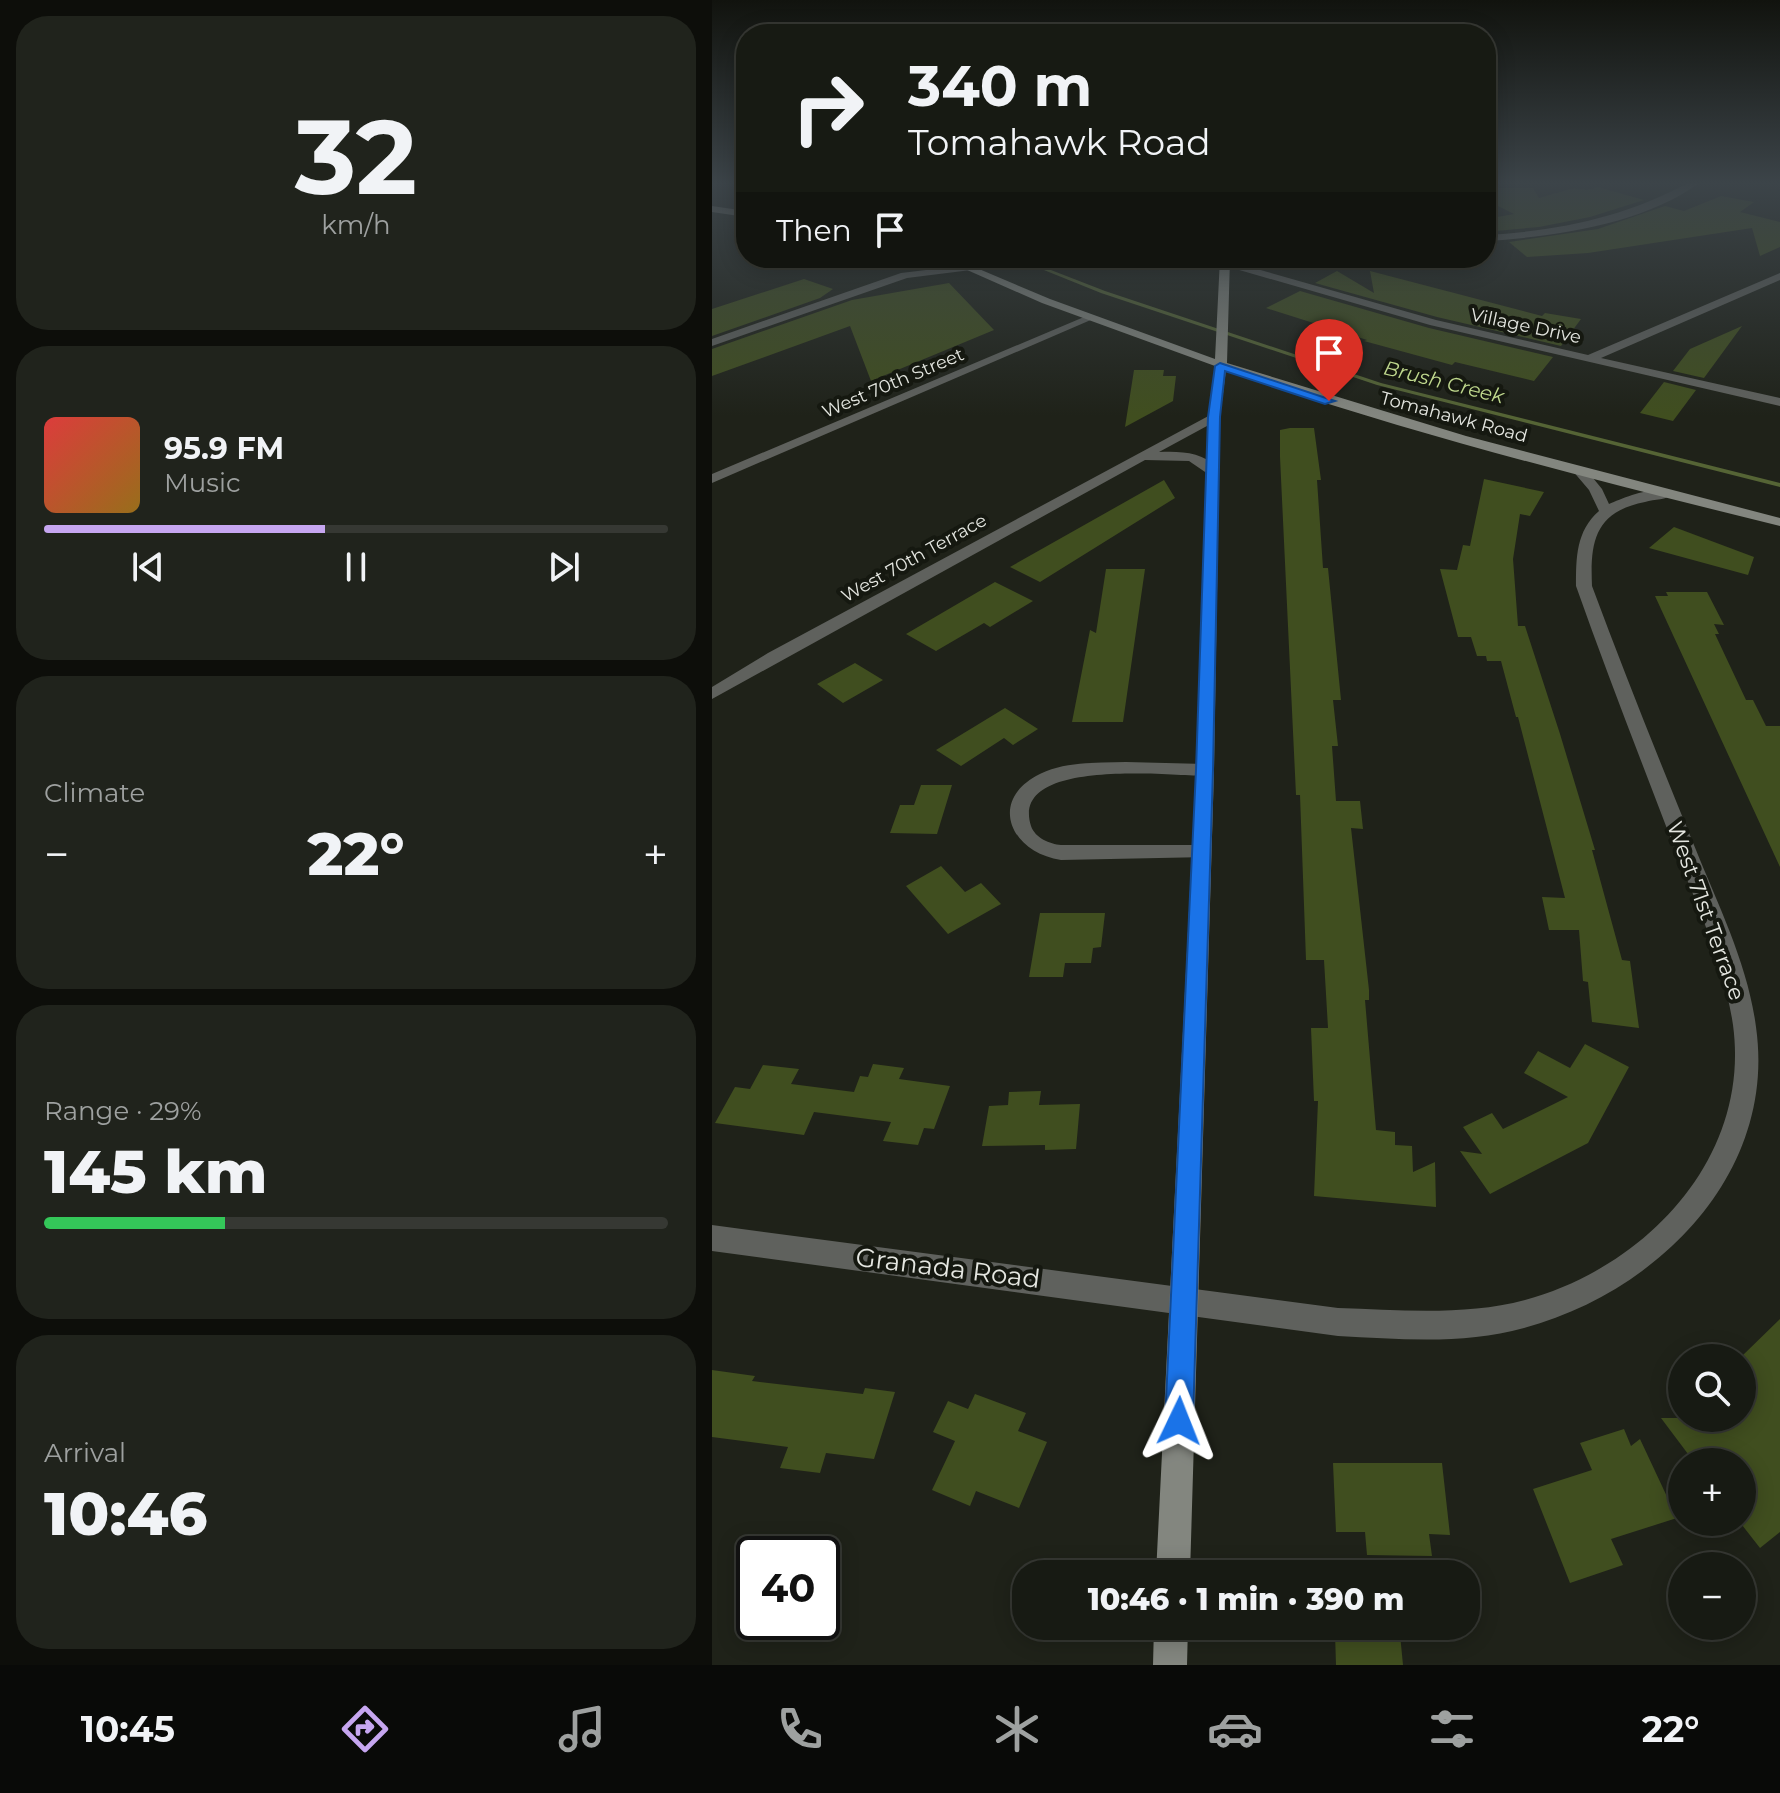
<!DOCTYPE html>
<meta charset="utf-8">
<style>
:root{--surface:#171a13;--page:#20231c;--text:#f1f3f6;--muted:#9ea1a0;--line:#363833;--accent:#c6a6f0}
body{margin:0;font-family:Montserrat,sans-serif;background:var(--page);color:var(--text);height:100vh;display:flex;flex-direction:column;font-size:30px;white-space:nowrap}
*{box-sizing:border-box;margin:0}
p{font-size:26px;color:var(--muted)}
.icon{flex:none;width:44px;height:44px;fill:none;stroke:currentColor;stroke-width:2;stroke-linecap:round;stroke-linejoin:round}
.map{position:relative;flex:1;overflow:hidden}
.details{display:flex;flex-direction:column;gap:16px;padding:16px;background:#0d0e0a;width:712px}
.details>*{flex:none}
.guide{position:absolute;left:24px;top:24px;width:760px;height:244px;border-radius:32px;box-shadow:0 4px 20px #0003,0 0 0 2px var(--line);background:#171a13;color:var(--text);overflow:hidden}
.buttons{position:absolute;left:956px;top:1344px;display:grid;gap:16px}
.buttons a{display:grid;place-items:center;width:88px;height:88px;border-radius:50%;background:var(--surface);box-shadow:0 4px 20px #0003,0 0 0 2px var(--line);font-size:40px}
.speed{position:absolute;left:24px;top:1536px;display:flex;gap:16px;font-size:40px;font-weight:700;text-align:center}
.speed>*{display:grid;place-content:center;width:104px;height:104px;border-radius:50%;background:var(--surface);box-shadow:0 4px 20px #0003,0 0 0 2px var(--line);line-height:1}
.speed .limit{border:4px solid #111;border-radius:12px;background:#fff;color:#111}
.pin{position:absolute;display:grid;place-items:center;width:68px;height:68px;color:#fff;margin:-82px -34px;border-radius:50% 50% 50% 0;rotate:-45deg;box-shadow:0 0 8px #0007}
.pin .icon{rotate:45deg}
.me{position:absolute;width:88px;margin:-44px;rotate:2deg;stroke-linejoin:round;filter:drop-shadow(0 0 6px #0008)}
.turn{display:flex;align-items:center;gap:28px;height:168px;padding:0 40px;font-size:36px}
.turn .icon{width:104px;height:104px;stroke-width:2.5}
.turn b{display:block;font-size:56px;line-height:68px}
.then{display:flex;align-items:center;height:76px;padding:0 40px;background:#0003;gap:16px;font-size:30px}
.big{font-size:60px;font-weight:800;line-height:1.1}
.details .widget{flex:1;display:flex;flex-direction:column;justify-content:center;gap:12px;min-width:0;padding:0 28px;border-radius:32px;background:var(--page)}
.details .dial{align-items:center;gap:0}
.dial b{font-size:104px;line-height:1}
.song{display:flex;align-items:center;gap:24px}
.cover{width:96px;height:96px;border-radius:12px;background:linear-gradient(135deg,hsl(0 70% 55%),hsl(40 70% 35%))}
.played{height:8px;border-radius:4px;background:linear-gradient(90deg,var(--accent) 45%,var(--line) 45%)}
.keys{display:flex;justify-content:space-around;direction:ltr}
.heat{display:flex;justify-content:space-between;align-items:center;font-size:44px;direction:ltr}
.charge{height:12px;border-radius:6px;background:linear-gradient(90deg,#34c759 29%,var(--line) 0)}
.trip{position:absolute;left:300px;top:1560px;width:468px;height:80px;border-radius:32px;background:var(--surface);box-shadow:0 4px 20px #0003,0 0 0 2px var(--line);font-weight:800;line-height:80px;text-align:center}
.menu{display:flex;height:128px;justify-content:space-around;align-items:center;background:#090a08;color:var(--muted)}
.menu .icon{width:56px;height:56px}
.menu .active{color:var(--accent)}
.menu b{font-size:36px;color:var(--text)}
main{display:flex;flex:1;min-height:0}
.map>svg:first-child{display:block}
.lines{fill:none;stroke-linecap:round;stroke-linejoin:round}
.stream{fill:#556435;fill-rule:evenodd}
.building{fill:#404e1f}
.street{fill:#5f615d;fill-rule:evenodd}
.secondary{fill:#83867f;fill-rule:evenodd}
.route{fill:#1a73e8;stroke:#114b97;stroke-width:2}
.labels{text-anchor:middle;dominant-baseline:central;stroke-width:8;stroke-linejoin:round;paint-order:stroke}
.far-street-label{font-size:18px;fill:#e4e6e0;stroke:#151810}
.far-water-label{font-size:20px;font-style:italic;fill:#bfd88d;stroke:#151810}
.street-label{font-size:22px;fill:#e4e6e0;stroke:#151810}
.near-street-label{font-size:26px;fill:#e4e6e0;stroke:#151810}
</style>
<main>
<section class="details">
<div class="widget dial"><b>32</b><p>km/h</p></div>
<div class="widget">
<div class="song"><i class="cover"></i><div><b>95.9 FM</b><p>Music</p></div></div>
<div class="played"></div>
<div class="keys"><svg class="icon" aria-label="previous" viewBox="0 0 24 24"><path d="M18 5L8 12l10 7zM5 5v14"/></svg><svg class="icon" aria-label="pause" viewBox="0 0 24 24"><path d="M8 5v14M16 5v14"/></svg><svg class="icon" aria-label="next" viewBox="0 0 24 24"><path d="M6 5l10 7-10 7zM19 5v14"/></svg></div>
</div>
<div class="widget"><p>Climate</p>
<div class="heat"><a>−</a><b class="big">22°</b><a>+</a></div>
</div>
<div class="widget"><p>Range · 29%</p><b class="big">145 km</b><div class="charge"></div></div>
<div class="widget"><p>Arrival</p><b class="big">10:46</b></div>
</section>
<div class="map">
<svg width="1068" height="1665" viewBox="0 0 1068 1665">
<rect width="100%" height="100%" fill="#1f2219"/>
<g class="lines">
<path class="stream" d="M302,258H308L393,291L669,383L1068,483V487L665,385L389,293Z"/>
</g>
<path class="building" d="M886,187L932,200L878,217L827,227L783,231L774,224V219L802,214L774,200V188H821L827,198L862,188L875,190Z
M1009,196L1042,202L1028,212L1068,222V247L1048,256L1040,228L876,253L815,257L797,242L886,229L953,206L972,211Z
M625,271L662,293L658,271L830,316L833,313L869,319L849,346L725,317L603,283Z
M92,279L121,289L108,298L0,336V309Z
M237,283L282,330L159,381L138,326L0,376V349L140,300Z
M588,291L717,328L841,357L822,381L743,362L740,365L652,341L655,340L554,308Z
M1030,326L992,378L961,371L978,349Z
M422,370H452L451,376H464L461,401L413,427Z
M952,382L984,390L961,421L928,413Z
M578,428H602L609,480H605L611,568H616L629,700H621L626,746H620L624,801H648L651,829L639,828L657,990V1000H653L664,1130L683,1132V1145L700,1146L701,1172L723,1162L724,1207L602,1196L606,1101H602L599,1028H616L612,960H594L588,795H584L568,457V430Z
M772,479L832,492L818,516L808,514L801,559L806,626H813L848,734L883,850H880L910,960L918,961L927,1028L880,1022L876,982L871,981L867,930H837L830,897L853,898L806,717H804L789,661H775L774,656H765L759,637H746L728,569L745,570L751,545L758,546Z
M452,480L463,498L328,582L298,567Z
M962,527L1042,557L1036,575L937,548Z
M394,569H433L411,722H360L378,630L384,633Z
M283,582L321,601L278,627L272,623L224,651L194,634Z
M954,592H995L1012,625L1002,624L1007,634H1003L1034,700H1041L1054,726H1068V867L943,596H956Z
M143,663L171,680L131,703L105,684Z
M293,708L326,729L301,745L292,738L249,766L224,750Z
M209,785H240L225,834L178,833L188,805H202Z
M229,866L253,892L269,883L289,904L236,934L194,886Z
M328,913H393L389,947L381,948L379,963H353L351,977H317Z
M873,1044L917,1067L876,1143L778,1194L748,1151L770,1154L751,1127L780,1113L791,1129L856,1097L812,1073L826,1051L858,1068Z
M161,1064L192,1068L187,1079L238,1086L222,1129L212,1128L206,1145L171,1141L179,1122L102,1112L92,1135L3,1123L23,1087L38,1089L51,1065L87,1069L79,1084L142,1092L148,1076L156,1077Z
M329,1091L327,1105L368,1104L364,1149L333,1150V1145L270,1146L277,1106L296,1105L297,1092Z
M1068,1319V1532L1048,1548L1030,1525V1462H982L949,1418H1030V1356Z
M0,1370L43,1376L40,1381L151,1394L153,1388L183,1392L162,1459L114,1453L108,1473L68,1468L76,1447L0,1437Z
M263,1394L314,1413L306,1431L335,1442L307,1508L264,1491L258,1506L220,1490L243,1441L221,1432L236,1401L256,1409Z
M912,1429L919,1446L928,1439L965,1518L899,1539L911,1565L858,1583L821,1489L880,1470L868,1443Z
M621,1463H730L738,1535L717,1534L720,1556L655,1555L653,1532H624Z
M623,1633L688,1634L691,1665H624Z"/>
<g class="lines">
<path class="street" d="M976,183H987C932,224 841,237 774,241V235C846,231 913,217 976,183Z
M513,260L724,320L876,355L1068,273V280L889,358L1068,398V406L718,325L510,265Z
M256,265L259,270L195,278L0,346V339L189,273Z
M372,317L381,319L0,483V474Z
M502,413L508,417L506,420L447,452C469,451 490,452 506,468V474H496L477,461L433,460L0,699V687L56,653Z
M862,467H872L890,489L897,504C913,497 947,483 962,494C954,500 943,499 933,502C883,512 878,541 880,586C913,675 948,762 984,850C1007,907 1036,965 1044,1027C1065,1174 945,1292 812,1328C752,1345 688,1339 626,1336L0,1251V1225L626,1308C688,1310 753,1316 813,1300C934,1267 1039,1158 1021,1025C1012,963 985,905 962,847C929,760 895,674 864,586C864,558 864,531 887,511L877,490L860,470Z
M414,762L493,764L502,770L493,776C459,776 297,757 319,826C323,838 338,844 349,845H489L496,847L499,852L496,857L349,860C300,853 276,803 324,776C350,761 385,763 414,762Z"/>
<path class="secondary" d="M0,206L34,211V217L0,212Z
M228,258H241L338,299L503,359L508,258H518L515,363L754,436L1068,518V526C882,480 695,433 514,370L508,417L502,770L478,1574H444L484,770L496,417L503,366L330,303Z
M442,1626H476L475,1665H441Z"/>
</g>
<linearGradient id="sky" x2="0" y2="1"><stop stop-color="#11130e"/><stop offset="0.44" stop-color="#3c4449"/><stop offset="1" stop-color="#3c4449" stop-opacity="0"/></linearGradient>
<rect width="1068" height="416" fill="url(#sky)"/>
<path class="route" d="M508,363L623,401L613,404L513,371L508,417L501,770L481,1421L477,1431L467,1435L458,1431L453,1421L484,770L496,417L503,366Z"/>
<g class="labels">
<g class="far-street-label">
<text transform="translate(814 326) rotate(12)">Village Drive</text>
<text transform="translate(181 383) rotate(-23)">West 70th Street</text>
<text transform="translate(742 417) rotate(15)">Tomahawk Road</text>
<text transform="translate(202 558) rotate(-29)">West 70th Terrace</text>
</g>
<g class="far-water-label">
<text transform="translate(732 382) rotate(14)">Brush Creek</text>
</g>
<g class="street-label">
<text transform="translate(994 911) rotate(70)">West 71st Terrace</text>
</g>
<g class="near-street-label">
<text transform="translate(236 1268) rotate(7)">Granada Road</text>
</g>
</g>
</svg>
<div class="buttons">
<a><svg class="icon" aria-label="search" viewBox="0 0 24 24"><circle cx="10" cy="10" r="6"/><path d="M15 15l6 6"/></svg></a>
<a>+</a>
<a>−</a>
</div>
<div class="speed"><div class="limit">40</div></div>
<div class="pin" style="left:617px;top:401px;background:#d93025"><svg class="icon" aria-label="arrive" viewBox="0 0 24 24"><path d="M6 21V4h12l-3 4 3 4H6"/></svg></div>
<svg class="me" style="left:467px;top:1421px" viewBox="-20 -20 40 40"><path d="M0-17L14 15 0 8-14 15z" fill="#1a73e8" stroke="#fff" stroke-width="4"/></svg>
<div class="trip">10:46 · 1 min · 390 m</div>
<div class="guide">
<div class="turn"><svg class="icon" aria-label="right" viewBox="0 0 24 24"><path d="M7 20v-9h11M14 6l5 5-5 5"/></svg><div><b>340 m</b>Tomahawk Road</div></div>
<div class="then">Then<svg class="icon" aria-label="arrive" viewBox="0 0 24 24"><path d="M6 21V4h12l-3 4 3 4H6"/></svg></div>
</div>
</div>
</main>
<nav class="menu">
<b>10:45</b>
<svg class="icon active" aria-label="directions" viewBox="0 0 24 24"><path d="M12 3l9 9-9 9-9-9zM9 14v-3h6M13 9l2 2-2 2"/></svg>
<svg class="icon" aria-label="music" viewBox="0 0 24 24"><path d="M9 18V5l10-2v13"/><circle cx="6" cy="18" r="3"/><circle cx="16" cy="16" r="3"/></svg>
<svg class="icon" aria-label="phone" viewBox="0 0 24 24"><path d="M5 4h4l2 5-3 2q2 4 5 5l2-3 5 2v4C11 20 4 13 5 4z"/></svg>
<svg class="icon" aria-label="climate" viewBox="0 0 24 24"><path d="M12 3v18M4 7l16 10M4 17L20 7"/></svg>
<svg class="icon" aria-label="car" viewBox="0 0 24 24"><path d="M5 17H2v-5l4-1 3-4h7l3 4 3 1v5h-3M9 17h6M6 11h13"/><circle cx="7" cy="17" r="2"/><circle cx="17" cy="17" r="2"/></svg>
<svg class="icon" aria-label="filters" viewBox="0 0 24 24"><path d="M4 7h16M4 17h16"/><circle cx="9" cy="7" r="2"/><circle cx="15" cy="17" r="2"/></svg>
<b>22°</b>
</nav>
